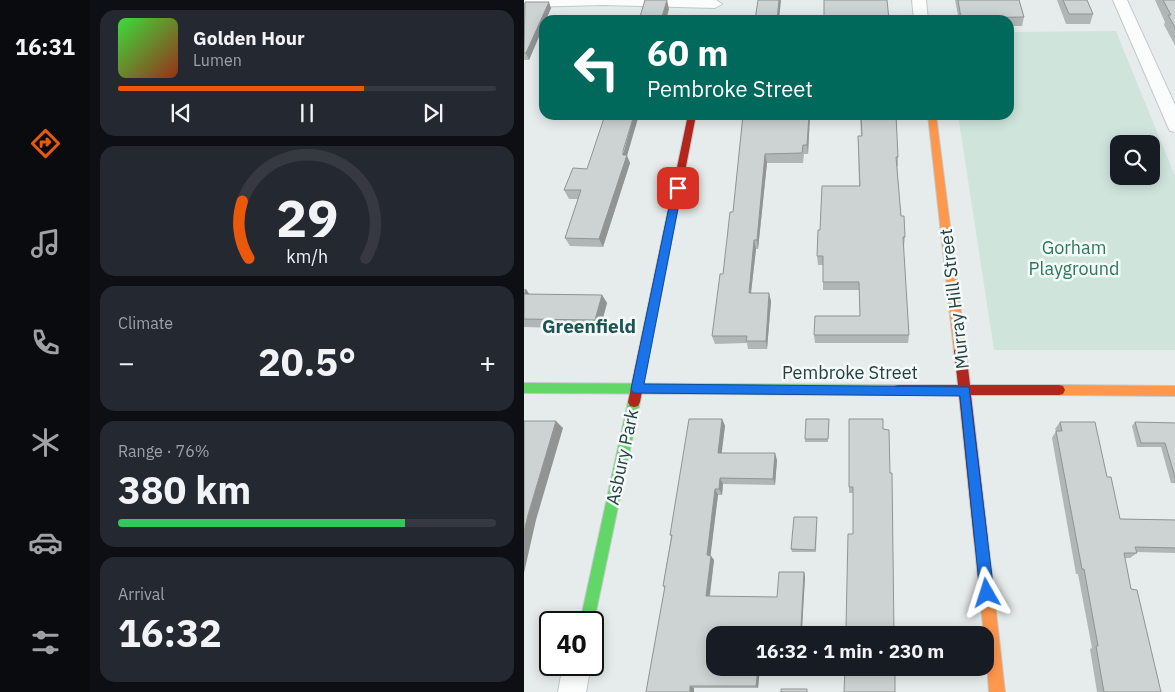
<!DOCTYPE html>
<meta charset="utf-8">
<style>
:root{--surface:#171b24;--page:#242831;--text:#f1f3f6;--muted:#9ea1a6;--line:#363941;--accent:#ea580c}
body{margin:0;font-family:"IBM Plex Sans",sans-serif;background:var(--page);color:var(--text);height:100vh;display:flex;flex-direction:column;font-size:19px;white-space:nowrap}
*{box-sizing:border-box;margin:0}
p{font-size:16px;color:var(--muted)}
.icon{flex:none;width:28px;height:28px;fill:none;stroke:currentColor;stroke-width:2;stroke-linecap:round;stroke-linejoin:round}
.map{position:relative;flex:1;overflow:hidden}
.drawer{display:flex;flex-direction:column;gap:10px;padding:10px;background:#0d0f14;width:434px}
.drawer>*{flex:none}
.hud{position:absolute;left:15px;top:15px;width:475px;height:105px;border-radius:15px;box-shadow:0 2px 12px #0003;background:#00695c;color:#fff;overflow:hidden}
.fabs{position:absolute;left:586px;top:135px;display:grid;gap:10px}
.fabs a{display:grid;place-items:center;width:50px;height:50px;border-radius:10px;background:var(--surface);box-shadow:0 2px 12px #0003;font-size:25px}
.speed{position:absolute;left:15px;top:611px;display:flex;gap:10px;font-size:25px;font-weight:700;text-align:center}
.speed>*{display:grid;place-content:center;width:65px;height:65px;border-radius:50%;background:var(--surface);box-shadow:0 2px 12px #0003;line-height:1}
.speed .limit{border:2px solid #111;border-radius:8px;background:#fff;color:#111}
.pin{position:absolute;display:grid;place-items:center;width:42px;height:42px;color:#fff;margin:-21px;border-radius:10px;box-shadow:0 2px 8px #0006}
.me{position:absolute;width:55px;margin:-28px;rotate:354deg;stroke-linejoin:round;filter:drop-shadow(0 0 4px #0008)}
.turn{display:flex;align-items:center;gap:18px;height:105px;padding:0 25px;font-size:22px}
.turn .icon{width:65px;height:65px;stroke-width:2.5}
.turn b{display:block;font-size:35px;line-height:42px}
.big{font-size:38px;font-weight:800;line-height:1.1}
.drawer .widget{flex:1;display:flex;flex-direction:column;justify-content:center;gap:8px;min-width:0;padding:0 18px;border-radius:15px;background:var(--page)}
.drawer .dial{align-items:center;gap:0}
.dial svg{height:130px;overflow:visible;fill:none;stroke:var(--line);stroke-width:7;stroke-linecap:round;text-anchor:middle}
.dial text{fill:var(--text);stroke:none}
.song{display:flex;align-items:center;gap:15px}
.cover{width:60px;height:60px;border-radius:8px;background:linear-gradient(135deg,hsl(120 70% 55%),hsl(10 70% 35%))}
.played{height:5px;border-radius:2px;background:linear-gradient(90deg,var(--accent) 65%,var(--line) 65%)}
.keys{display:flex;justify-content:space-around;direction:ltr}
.heat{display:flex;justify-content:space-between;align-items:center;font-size:28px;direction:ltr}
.charge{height:8px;border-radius:4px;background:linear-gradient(90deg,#34c759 76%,var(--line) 0)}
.trip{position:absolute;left:182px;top:626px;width:288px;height:50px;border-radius:15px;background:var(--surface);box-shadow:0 2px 12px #0003;font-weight:800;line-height:50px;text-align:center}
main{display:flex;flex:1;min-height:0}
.tab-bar{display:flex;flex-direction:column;width:90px;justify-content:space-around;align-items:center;background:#090b0e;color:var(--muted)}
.tab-bar .icon{width:35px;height:35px}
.tab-bar .on{color:var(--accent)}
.tab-bar b{font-size:22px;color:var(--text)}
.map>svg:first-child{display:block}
.green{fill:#cfe5db;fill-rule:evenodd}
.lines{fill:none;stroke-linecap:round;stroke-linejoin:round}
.street-casing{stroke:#c3c9c8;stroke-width:2}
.fast-casing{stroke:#c1cac9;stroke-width:2}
.slow-casing{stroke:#c1cac9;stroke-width:2}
.jam-casing{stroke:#c1cac9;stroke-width:2}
.street{fill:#fbfcfc;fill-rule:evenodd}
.fast{fill:#63d668;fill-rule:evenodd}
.slow{fill:#ff974d;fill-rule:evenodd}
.jam{fill:#b3261e;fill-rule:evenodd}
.wall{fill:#b0b5b5}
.shaded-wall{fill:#909493}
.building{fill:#cdd3d2;stroke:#909493}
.route{fill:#1a73e8;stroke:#114b97}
.labels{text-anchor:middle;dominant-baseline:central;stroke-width:5;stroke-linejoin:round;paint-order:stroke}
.park-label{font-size:18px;fill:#297a5c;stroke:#f5faf9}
.street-label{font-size:18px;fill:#224140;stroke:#f5faf9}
.neighbourhood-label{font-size:19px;font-weight:bold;fill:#1c5554;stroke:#f5faf9}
</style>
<main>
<nav class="tab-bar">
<b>16:31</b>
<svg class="icon on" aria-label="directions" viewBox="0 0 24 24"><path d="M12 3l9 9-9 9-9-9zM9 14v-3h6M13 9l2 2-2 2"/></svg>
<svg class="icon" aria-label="music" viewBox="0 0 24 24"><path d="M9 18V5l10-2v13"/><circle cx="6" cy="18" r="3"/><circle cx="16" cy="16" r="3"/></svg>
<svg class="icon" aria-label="phone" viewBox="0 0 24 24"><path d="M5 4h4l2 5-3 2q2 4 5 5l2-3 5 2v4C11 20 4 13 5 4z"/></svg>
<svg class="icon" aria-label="climate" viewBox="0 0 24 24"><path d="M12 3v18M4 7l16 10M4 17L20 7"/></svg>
<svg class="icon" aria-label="car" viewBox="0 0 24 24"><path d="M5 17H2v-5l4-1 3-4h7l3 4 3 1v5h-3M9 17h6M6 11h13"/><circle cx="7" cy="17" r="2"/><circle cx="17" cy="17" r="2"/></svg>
<svg class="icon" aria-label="filters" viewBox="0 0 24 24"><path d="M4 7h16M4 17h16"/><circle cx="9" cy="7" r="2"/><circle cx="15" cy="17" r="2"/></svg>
</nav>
<section class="drawer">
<div class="widget">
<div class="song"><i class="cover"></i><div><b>Golden Hour</b><p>Lumen</p></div></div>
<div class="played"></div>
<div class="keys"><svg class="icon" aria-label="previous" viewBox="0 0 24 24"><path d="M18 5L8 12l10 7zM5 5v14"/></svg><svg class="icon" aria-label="pause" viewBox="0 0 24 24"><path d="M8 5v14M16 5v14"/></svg><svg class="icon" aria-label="next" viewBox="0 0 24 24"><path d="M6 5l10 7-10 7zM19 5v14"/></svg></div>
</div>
<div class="widget dial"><svg viewBox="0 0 100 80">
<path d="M14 69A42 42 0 1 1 86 69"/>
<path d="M14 69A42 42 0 0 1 10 34" stroke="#ea580c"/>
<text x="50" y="56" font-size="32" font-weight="700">29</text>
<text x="50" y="72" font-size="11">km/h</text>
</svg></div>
<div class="widget"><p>Climate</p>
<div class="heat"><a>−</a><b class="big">20.5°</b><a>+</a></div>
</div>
<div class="widget"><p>Range · 76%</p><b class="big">380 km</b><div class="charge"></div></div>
<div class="widget"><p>Arrival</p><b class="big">16:32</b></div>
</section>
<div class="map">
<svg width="652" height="692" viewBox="0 0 652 692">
<rect width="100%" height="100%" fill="#e6eceb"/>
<path class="green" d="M592,31L651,176V350H470L434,115H485V32ZM595,144H628V176H595Z"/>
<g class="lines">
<defs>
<path id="street" d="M0,0H192L198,4L191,8L79,5L0,7Z
M388,0H402L404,20H390Z
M589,0H603L652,107V132L646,131L644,127Z
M39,665H67L62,692H34Z"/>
<path id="fast" d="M0,383L374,385L378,386L380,390L378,394L374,395L0,393Z
M110,397L114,398L116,402L69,626V622H56L104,402L106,398Z"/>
<path id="slow" d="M404,115H412L442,351L440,354H432L430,351Z
M535,385L652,386V396L535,395L531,394L529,390L531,386Z
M457,533L462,535L464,540L481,692H465L461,635H460L450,540L452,535Z"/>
<path id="jam" d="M164,115H172L116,402L114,406L110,407L106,406L104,402Z
M436,346L440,348L442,351L446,385H535L539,386L541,390L539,394L535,395H447L464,540L462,545L457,547L452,545L450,540L435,395H374L370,394L368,390L370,386L374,385H434L430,351L432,348Z"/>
</defs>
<use href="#street" class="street-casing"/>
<use href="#fast" class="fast-casing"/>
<use href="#slow" class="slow-casing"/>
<use href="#jam" class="jam-casing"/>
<use href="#street" class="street"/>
<use href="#fast" class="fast"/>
<use href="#slow" class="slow"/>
<use href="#jam" class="jam"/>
</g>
<path class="wall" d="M431,0H495L500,17L498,26H485V20H435Z
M533,0H563L569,14L566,24H542Z
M631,0H652V47L640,25L641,22Z
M0,3L27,8L5,60H0Z
M219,115H286L284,154H280L279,163H243L234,249H232L227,293L247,301L243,349H224L223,343L191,344L188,336L199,274L209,212Z
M336,115H372L374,157V166H373L377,216L381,237L380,246H379L385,335L384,343H291L290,335L336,316L335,290H299V265H294L293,256L296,230L335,186L334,136H337Z
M103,156L106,163L79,247L46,246L41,238L54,199H45L40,190L63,169Z
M0,289H2L5,294L78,295L83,303L76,329L0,327Z
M198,419L201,426L197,453L253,460L251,485L199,484L198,495H194L186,555L190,560L186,596L253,597L280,572L281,577L278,627H322L329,534V493H325V419L359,429L370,635H191L236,668L234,688H170L122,692L141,588L139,586L147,537L146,535Z
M305,419L304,442H281V439Z
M536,422L583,477L596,519L652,520V553L612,552L613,553L606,558H601L607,589L637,692H573L566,649L568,648L554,574H552L528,438L532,431L531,429Z
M611,422L652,423V483H647L637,447H613L608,426Z
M293,520L292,552H268L267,549Z"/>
<path class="shaded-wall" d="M143,0L145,9L142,20H137Z
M255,0H257L255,20H253Z
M25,2L27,8L22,20H20V25L5,60L2,53Z
M110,115H115L103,156L106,163L79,247L75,239Z
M285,115H286L284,154L283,145Z
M241,154L243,163L234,249L233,240Z
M230,240L232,249L226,301L225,293Z
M2,289L7,297L0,295Z
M245,293L247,301L243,349L242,341Z
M78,295L83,303L76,329L71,320Z
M198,419L201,426L197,459L194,453Z
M32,421L39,428L12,520L0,573V532L4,515Z
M251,453L253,460L251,485L249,479Z
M196,478L199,484L198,495L195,489Z
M191,489L194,495L186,560L183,555Z
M187,556L190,560L185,600L182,596Z
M280,572L281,577L278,630L277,627Z
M234,668H236L234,688L232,686Z
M166,686L170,688V692H166Z"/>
<path class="building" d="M121,0H143L137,20H79H115Z
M234,0H255L253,20H231Z
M300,0H363L365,20H300Z
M434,0H495L500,17L437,18Z
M539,0H563L569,14H545Z
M639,0H652V29L644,15H647Z
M1,2H25L2,53H0Z
M81,115H110L99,151V155H103L75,239L41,238L57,190H40L49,168L63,169Z
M219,115H285L283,145H279L278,153L241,154L233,240H230L225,293H245L242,341H222L223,336H188L196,274H199L206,212H209Z
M337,115H372L374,157H372L377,216H380L381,237H379L385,335H290L291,316H336L335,282H299V256H293L294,230H296L298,186H336L334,136H338Z
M0,294L78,295L71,320L0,319Z
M165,419H198L194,453H251L249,479L196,478L195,489H191L183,555L187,556L182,596L253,597L255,572H280L277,627H322L324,534H329V487H325V419H359V429L365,430L366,473H368L370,635H191V668H234L232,686H166V692H122L141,586H139L148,535H146Z
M282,419H305L304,439H281Z
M0,421H32L4,515L0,532Z
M536,422H571L583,477H587L596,519L652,520V548L611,547L613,553H600L607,589L613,590L637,692H580L572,646H574L560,569H558L532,431H538Z
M611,422L652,423V480L641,443H617Z
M270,517H293L291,550L267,549Z
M321,668H371V692H320Z
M257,689H283V692H257Z"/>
<path class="route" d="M154,184L158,188L120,384L445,387L470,593L468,598L463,600L458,598L456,593L436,396L109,393L107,389L149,188Z"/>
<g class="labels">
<g class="park-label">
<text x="550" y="247">Gorham<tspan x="550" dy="21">Playground</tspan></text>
</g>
<g class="street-label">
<text transform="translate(430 299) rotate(-97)">Murray Hill Street</text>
<text x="326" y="372">Pembroke Street</text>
<text transform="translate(98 457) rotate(-78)">Asbury Park</text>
</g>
<g class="neighbourhood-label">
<text x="65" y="326">Greenfield</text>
</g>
</g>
</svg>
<div class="fabs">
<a><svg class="icon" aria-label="search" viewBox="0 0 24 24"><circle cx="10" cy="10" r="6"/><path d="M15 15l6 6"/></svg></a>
</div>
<div class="speed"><div class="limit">40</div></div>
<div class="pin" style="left:154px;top:188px;background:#d93025"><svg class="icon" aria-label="arrive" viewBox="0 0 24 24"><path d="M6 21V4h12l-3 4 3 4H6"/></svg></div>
<svg class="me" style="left:463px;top:593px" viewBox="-20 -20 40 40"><path d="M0-17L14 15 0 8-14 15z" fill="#1a73e8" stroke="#fff" stroke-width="4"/></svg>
<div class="trip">16:32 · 1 min · 230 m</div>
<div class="hud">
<div class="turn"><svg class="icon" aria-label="left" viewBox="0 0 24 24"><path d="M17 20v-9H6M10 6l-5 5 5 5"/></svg><div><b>60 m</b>Pembroke Street</div></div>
</div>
</div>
</main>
